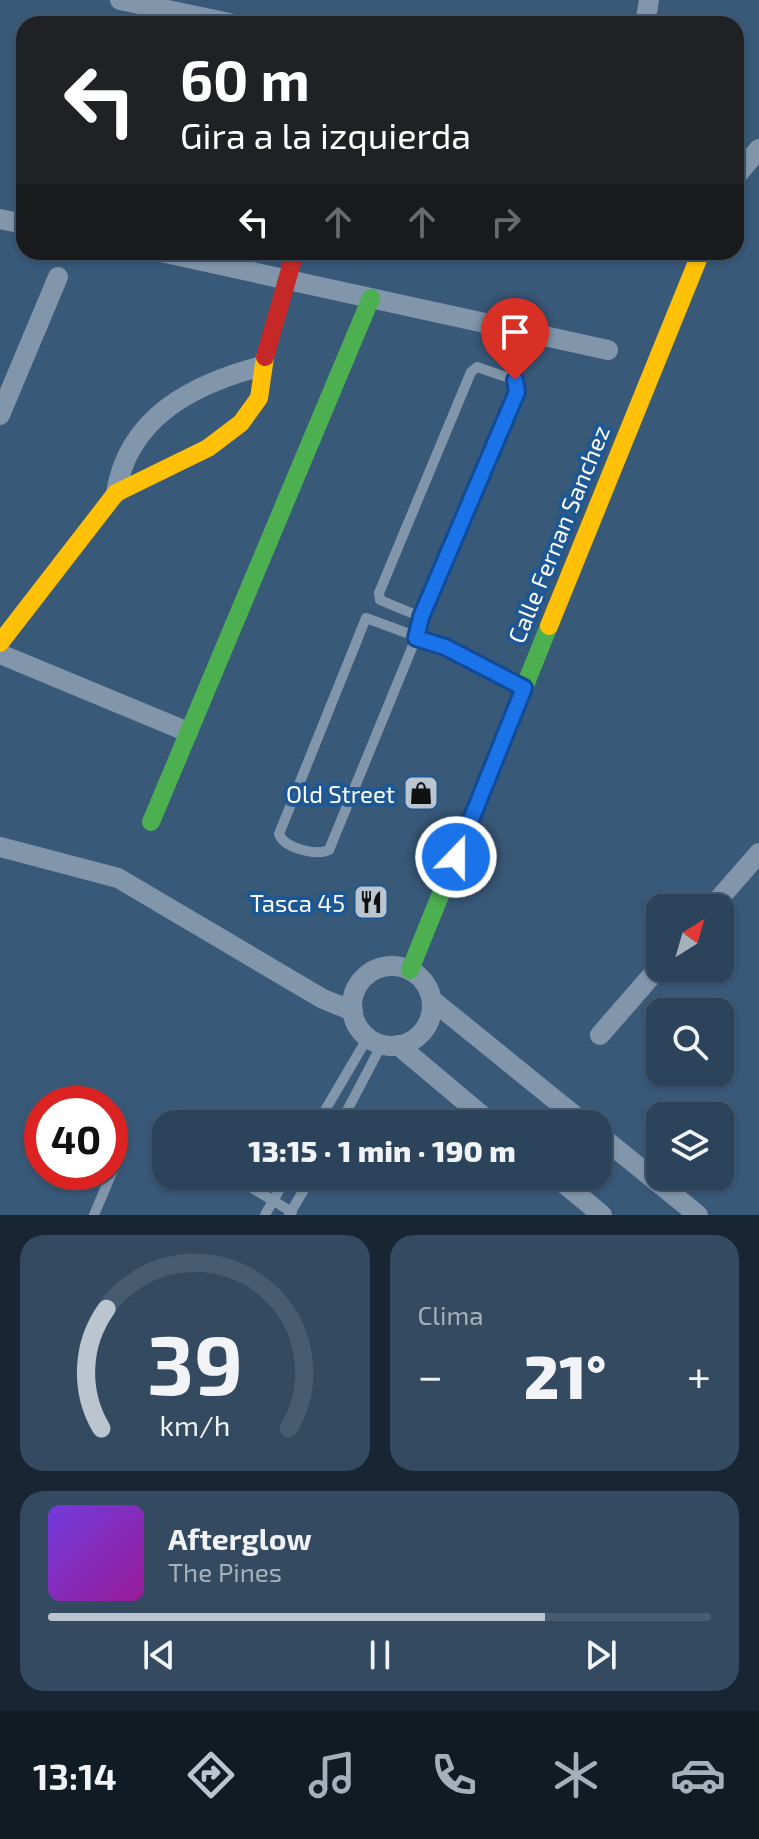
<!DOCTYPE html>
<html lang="es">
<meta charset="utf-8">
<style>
:root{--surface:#2b435b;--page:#334a61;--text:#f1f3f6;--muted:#a6b0bb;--line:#475c71;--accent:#bac5d0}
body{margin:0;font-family:"Exo 2",sans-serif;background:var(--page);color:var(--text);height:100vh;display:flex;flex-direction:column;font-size:30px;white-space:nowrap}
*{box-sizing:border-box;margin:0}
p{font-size:26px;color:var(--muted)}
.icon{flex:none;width:44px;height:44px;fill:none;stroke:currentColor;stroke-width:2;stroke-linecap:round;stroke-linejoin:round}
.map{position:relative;height:1215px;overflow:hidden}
.sheet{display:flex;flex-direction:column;gap:20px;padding:20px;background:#182532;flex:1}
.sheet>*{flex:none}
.guide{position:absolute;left:16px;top:16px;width:728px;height:244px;border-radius:24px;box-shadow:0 2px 6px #0004,0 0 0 2px var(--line);background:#202124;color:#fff;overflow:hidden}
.needle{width:52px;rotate:37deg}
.controls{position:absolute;left:646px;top:894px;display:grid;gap:16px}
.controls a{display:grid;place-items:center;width:88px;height:88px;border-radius:16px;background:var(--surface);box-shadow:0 2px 6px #0004,0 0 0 2px var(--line);font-size:40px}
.speed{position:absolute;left:24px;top:1086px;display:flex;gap:16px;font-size:40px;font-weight:700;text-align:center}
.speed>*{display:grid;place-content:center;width:104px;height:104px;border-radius:50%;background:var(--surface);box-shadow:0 2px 6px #0004,0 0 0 2px var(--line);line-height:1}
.speed .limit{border:12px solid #d22;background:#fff;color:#111}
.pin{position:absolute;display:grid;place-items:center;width:68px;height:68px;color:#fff;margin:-82px -34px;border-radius:50% 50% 50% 0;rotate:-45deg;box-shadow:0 0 8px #0007}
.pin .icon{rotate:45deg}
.me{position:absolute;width:88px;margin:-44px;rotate:22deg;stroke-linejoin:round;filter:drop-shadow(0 0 6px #0008)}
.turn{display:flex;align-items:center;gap:28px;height:168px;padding:0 32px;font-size:36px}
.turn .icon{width:104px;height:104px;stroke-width:2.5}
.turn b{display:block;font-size:56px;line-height:68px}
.lanes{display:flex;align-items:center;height:76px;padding:0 32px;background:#0003;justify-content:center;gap:40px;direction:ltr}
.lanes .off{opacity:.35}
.big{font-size:60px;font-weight:800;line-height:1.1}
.sheet .card{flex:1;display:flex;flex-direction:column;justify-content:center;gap:12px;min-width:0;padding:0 28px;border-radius:24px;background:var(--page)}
.sheet .dial{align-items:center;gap:0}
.dial svg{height:208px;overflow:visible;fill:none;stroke:var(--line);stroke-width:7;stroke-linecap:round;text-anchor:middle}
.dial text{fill:var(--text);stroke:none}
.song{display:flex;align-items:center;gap:24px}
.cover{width:96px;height:96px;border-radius:12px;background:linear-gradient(135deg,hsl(260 70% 55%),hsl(300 70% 35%))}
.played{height:8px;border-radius:4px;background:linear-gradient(90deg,var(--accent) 75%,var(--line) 75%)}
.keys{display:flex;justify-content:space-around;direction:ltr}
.heat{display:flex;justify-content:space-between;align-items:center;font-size:44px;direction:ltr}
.sheet .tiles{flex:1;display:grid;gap:20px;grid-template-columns:1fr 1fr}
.card:last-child{grid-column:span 2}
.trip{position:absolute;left:152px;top:1110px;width:460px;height:80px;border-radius:24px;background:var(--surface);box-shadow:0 2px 6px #0004,0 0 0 2px var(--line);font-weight:800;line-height:80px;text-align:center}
.menu{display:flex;height:128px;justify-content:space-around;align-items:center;background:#111b24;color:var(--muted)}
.menu .icon{width:56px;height:56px}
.menu .selected{color:var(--accent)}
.menu b{font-size:36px;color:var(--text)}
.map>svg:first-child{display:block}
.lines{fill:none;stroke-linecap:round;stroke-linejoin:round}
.lane{stroke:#8196ab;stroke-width:10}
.street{stroke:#8196ab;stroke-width:20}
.fast{stroke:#4caf50;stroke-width:18}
.slow{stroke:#ffc107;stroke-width:18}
.jam{stroke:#c62828;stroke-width:18}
.route-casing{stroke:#114b97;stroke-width:20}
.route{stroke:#1a73e8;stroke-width:14}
.labels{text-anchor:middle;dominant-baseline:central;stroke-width:8;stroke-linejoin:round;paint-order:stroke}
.street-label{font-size:24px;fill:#fff;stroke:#1e5894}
.poi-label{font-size:24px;fill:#fff;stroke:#1e5894;text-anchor:end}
</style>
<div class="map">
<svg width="759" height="1215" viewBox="0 0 759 1215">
<rect width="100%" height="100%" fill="#395979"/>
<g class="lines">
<path class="lane" d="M477,367L515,380L517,392L421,617L380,600L379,593L471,372Z
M421,617L416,638L329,850C316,856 284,848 279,834L366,618L445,647L523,687
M317,1124L368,1037
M340,1124L382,1044
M247,1185L292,1212
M94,1215L124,1144
M265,1215L287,1176
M289,1215L312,1176"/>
<path class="street" d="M120,0L234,24
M645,24L649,0
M736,176L759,149
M0,219L24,224
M161,252L608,350
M0,415L58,277
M116,493C128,417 193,384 262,366
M0,654L188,732
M0,847L118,878L323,999L353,1011
M711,908L759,853
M352 1006a40 40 0 1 1 80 0a40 40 0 1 1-80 0Z
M432,1000L585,1124
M600,1035L660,966
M398,1045L492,1124
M598,1134L698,1215
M555,1176L602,1215"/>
<path class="fast" d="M151,822L371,298
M410,970L549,626"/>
<path class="slow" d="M549,626L701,252
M0,643L116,493L208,448L241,423L259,398L265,357"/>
<path class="jam" d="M265,357L295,252"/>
</g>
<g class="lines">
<defs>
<path id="route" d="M456,857L524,688L445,647L416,638L421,617L517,392L515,380"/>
</defs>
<use href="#route" class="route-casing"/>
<use href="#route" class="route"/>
</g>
<defs>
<symbol id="shop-square" viewBox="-11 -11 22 22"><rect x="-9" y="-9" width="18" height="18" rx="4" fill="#bac5d0" stroke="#1e5894"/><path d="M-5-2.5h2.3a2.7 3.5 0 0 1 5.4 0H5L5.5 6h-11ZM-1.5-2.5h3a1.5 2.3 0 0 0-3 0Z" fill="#111"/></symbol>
<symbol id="restaurant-square" viewBox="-11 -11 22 22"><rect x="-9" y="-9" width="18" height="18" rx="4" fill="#bac5d0" stroke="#1e5894"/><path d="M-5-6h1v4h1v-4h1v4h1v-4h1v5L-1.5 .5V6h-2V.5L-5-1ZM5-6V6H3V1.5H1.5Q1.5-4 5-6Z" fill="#111"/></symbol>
</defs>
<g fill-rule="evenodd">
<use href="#shop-square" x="401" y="773" width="40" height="40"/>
<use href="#restaurant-square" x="351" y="882" width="40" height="40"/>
</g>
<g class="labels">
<g class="street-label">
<text transform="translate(558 534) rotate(-68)">Calle Fernan Sanchez</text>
</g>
<g class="poi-label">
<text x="395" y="793">Old Street</text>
<text x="345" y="902">Tasca 45</text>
</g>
</g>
</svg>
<div class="controls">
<a><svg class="needle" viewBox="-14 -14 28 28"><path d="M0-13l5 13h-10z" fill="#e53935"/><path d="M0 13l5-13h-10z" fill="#a6b0bb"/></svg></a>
<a><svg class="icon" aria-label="search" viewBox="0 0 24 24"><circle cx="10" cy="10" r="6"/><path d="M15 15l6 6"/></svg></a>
<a><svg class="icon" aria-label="layers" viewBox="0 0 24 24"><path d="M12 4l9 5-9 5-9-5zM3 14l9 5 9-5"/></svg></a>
</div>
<div class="speed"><div class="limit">40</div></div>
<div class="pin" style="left:515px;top:380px;background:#d93025"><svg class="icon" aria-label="arrive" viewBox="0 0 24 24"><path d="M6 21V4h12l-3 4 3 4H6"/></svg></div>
<svg class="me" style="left:456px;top:857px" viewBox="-20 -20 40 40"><circle r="17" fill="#1a73e8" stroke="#fff" stroke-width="3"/><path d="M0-11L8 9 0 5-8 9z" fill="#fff"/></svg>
<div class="trip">13:15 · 1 min · 190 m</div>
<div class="guide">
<div class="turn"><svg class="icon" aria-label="left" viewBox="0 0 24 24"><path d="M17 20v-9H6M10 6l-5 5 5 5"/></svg><div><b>60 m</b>Gira a la izquierda</div></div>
<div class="lanes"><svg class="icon" aria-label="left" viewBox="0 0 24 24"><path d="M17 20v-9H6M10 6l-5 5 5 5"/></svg><svg class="icon off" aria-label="ahead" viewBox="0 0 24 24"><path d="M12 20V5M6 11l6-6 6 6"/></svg><svg class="icon off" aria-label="ahead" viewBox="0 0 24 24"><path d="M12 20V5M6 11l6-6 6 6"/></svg><svg class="icon off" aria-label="right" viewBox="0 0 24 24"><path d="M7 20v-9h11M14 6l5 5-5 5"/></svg></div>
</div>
</div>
<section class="sheet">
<div class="tiles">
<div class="card dial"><svg viewBox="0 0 100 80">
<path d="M14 69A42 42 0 1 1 86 69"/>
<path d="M14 69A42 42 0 0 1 16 23" stroke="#bac5d0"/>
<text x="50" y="56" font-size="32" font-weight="700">39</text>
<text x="50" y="72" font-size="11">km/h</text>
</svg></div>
<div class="card"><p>Clima</p>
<div class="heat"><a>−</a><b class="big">21°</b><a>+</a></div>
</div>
<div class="card">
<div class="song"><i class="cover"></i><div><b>Afterglow</b><p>The Pines</p></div></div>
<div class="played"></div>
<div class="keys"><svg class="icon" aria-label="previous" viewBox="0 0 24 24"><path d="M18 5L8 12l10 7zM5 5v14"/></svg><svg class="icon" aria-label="pause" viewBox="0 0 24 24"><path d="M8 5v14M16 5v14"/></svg><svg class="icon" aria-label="next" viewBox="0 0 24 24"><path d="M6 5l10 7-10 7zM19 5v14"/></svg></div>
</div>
</div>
</section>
<nav class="menu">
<b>13:14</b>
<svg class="icon selected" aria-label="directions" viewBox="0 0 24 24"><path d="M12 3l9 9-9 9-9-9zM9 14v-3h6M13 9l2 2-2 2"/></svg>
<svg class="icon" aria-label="music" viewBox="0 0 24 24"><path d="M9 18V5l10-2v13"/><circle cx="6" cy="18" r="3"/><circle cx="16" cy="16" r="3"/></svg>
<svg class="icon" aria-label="phone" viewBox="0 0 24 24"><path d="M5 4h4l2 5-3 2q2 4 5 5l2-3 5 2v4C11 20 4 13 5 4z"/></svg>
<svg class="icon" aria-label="climate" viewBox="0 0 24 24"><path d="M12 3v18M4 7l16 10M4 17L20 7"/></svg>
<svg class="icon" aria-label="car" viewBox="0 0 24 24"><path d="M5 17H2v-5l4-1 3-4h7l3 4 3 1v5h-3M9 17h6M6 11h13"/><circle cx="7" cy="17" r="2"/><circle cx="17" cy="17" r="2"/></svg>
</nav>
